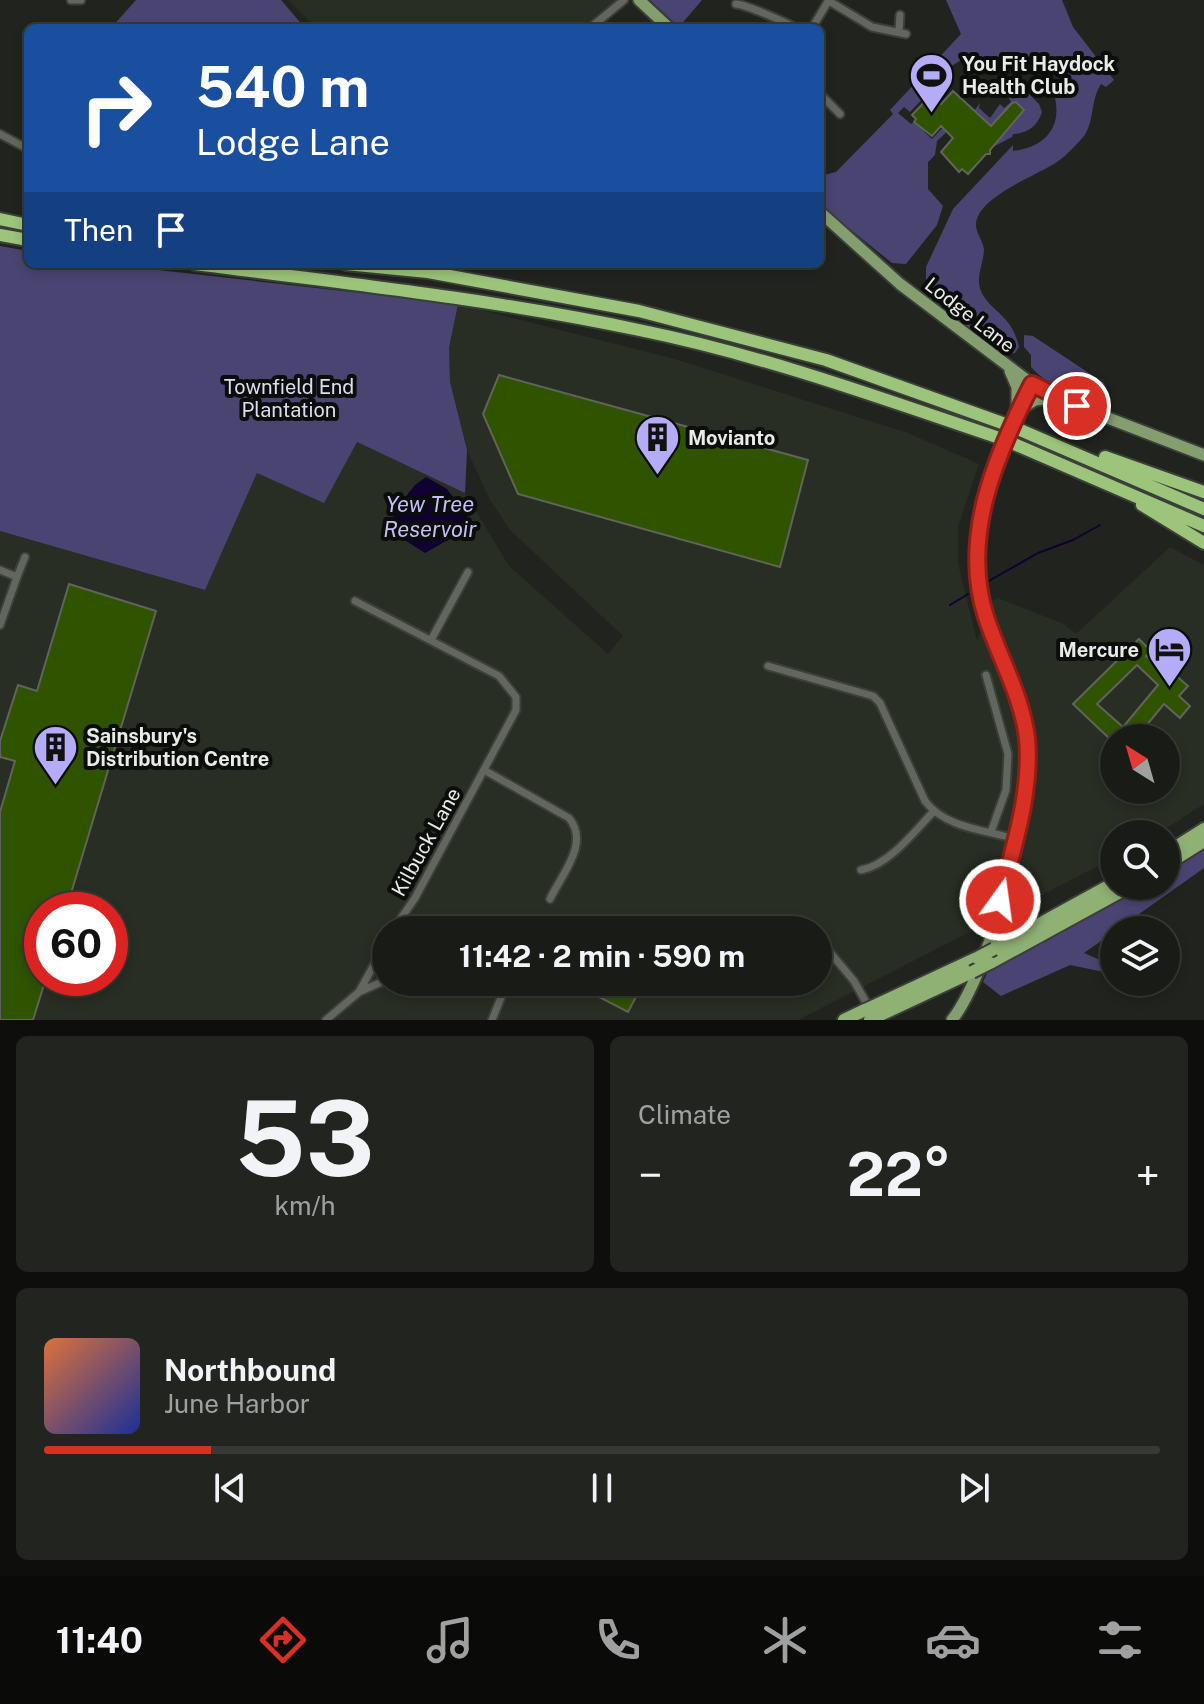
<!DOCTYPE html>
<meta charset="utf-8">
<style>
:root{--surface:#191b16;--page:#22241f;--text:#f1f3f6;--muted:#9fa1a1;--line:#373935;--accent:#d93025}
body{margin:0;font-family:"Public Sans",sans-serif;background:var(--page);color:var(--text);height:100vh;display:flex;flex-direction:column;font-size:30px;white-space:nowrap}
*{box-sizing:border-box;margin:0}
p{font-size:26px;color:var(--muted)}
.icon{flex:none;width:44px;height:44px;fill:none;stroke:currentColor;stroke-width:2;stroke-linecap:round;stroke-linejoin:round}
.map{position:relative;height:1020px;overflow:hidden}
.drawer{display:flex;flex-direction:column;gap:16px;padding:16px;background:#0e0f0c;flex:1}
.drawer>*{flex:none}
.banner{position:absolute;left:24px;top:24px;width:800px;height:244px;border-radius:12px;box-shadow:0 4px 12px #0003,0 0 0 2px var(--line);background:#1a4fa0;color:#fff;overflow:hidden}
.needle{width:52px;rotate:323deg}
.fabs{position:absolute;left:1100px;top:724px;display:grid;gap:16px}
.fabs a{display:grid;place-items:center;width:80px;height:80px;border-radius:50%;background:var(--surface);box-shadow:0 4px 12px #0003,0 0 0 2px var(--line);font-size:40px}
.speed{position:absolute;left:24px;top:892px;display:flex;gap:16px;font-size:40px;font-weight:700;text-align:center}
.speed>*{display:grid;place-content:center;width:104px;height:104px;border-radius:50%;background:var(--surface);box-shadow:0 4px 12px #0003,0 0 0 2px var(--line);line-height:1}
.speed .limit{border:12px solid #d22;background:#fff;color:#111}
.pin{position:absolute;display:grid;place-items:center;width:68px;height:68px;color:#fff;margin:-34px;border:4px solid #fff;border-radius:50%;box-shadow:0 2px 8px #0007}
.me{position:absolute;width:88px;margin:-44px;rotate:14deg;stroke-linejoin:round;filter:drop-shadow(0 0 6px #0008)}
.turn{display:flex;align-items:center;gap:28px;height:168px;padding:0 40px;font-size:36px}
.turn .icon{width:104px;height:104px;stroke-width:2.5}
.turn b{display:block;font-size:56px;line-height:68px}
.then{display:flex;align-items:center;height:76px;padding:0 40px;background:#0003;gap:16px;font-size:30px}
.big{font-size:60px;font-weight:700;line-height:1.1}
.drawer .tile{flex:1;display:flex;flex-direction:column;justify-content:center;gap:12px;min-width:0;padding:0 28px;border-radius:12px;background:var(--page)}
.drawer .dial{align-items:center;gap:0}
.dial b{font-size:104px;line-height:1}
.song{display:flex;align-items:center;gap:24px}
.cover{width:96px;height:96px;border-radius:12px;background:linear-gradient(135deg,hsl(20 70% 55%),hsl(230 70% 35%))}
.played{height:8px;border-radius:4px;background:linear-gradient(90deg,var(--accent) 15%,var(--line) 15%)}
.keys{display:flex;justify-content:space-around;direction:ltr}
.heat{display:flex;justify-content:space-between;align-items:center;font-size:44px;direction:ltr}
.drawer .tiles{flex:1;display:grid;gap:16px;grid-template-columns:1fr 1fr}
.tile:last-child{grid-column:span 2}
.trip{position:absolute;left:372px;top:916px;width:460px;height:80px;border-radius:40px;background:var(--surface);box-shadow:0 4px 12px #0003,0 0 0 2px var(--line);font-weight:700;line-height:80px;text-align:center}
.tab-bar{display:flex;height:128px;justify-content:space-around;align-items:center;background:#0a0b09;color:var(--muted)}
.tab-bar .icon{width:56px;height:56px}
.tab-bar .current{color:var(--accent)}
.tab-bar b{font-size:36px;color:var(--text)}
.map>svg:first-child{display:block}
.built{fill:#282e23;fill-rule:evenodd}
.green{fill:#4a4472}
.water{fill:#100131}
.lines{fill:none;stroke-linecap:round;stroke-linejoin:round}
.stream{stroke:#100131;stroke-width:2}
.building{fill:#305300;stroke:#60645d;stroke-width:2;fill-rule:evenodd}
.minor-casing{stroke:#3b3f39;stroke-width:11}
.primary-casing{stroke:#3b3f39;stroke-width:15}
.trunk-casing{stroke:#3b3f39;stroke-width:16}
.motorway-casing{stroke:#3b3f39;stroke-width:16}
.minor{stroke:#62665f;stroke-width:7}
.primary{stroke:#859e6f;stroke-width:11}
.trunk{stroke:#90b174;stroke-width:12}
.motorway{stroke:#9cc47a;stroke-width:12}
.trunk-bridge-casing{stroke:#3b3f39;stroke-width:16;stroke-linecap:butt}
.motorway-bridge-casing{stroke:#3b3f39;stroke-width:16;stroke-linecap:butt}
.trunk-bridge{stroke:#90b174;stroke-width:12}
.motorway-bridge{stroke:#9cc47a;stroke-width:12}
.route-casing{stroke:#8d1f18;stroke-width:20}
.route{stroke:#d93025;stroke-width:14}
.labels{text-anchor:middle;dominant-baseline:central;stroke-width:8;stroke-linejoin:round;paint-order:stroke}
.poi-label{font-size:20px;font-weight:bold;fill:#e9ebe7;stroke:#0b0d0a;text-anchor:start}
.street-label{font-size:20px;fill:#e9ebe7;stroke:#0b0d0a}
.park-label{font-size:20px;fill:#dddcf0;stroke:#0b0d0a}
.water-label{font-size:22px;font-style:italic;fill:#c4befa;stroke:#0b0d0a}
</style>
<div class="map">
<svg width="1204" height="1020" viewBox="0 0 1204 1020">
<rect width="100%" height="100%" fill="#21241e"/>
<path class="built" d="M288,0H619L589,28H316Z
M458,304L675,359L908,433L979,464L958,527V563L977,641L992,601L998,598L1064,624L1076,634L1170,547L1204,565V804L1158,834H1114V858L798,1020H0V531L204,590L257,473L357,442L465,493L509,566L608,654L623,636L510,530L490,500L467,450L450,382L449,348ZM1114,738H1166V790H1114ZM42,910H110V978H42ZM386,930H818V982H386Z"/>
<path class="green" d="M136,0H281L305,28H111Z
M650,0H702L679,27Z
M946,0H1062L1073,27L1114,80L1106,87L1101,84C1090,101 1095,120 1084,136C1076,145 1067,155 1057,162C1038,175 976,197 976,225C976,233 983,241 984,249C984,263 975,277 981,291C990,312 1012,314 1019,347L1015,353L1003,355L963,323L926,283V267L953,209L1013,145V151C1043,148 1062,129 1055,98L1072,89L1049,66L1046,70L1040,68L1042,63L1024,60L1011,62L1012,67L1007,68L1005,64L990,66L976,58L972,62L961,60L950,67L946,64L924,88L928,93L910,112L904,107L898,113L911,124L914,122L932,139L951,119L954,125L937,141L935,155L928,162V189L943,206L937,225L906,264L892,263L820,205V172L824,175L836,172L893,114L890,110L961,34Z
M1025,90L1039,104L1042,112C1037,127 1028,133 1013,134L1012,137L991,148L1024,110L1016,103H1011L991,126L974,111L980,103L979,108L990,118L1000,104L1004,108L1011,102L1008,97L1010,95L1013,99L1025,95Z
M0,246L28,251V264H105L458,304L449,348L450,382L467,450L465,493L357,442L324,503L257,473L205,590L0,531Z
M1024,335L1033,336L1104,383L1111,405C1082,398 1052,390 1031,367V355L1024,347Z
M1204,850V868L1084,953L1114,966V974L1070,965L1001,996L983,982L987,973L1146,886H1166V874Z"/>
<path class="water" d="M426,477L447,489L471,521L455,536L425,553L392,532L396,522L392,514L415,485Z"/>
<g class="lines">
<path class="stream" d="M987,582L1038,553L1073,540L1100,525
M950,605L968,594"/>
</g>
<path class="building" d="M953,91L991,126L1012,103L1016,102L1024,110L990,150V154H986L968,174L962,169L959,172L941,152L953,138L941,126L932,136L914,122L916,119L912,115L930,96L941,104Z
M499,375L808,460L780,567L518,494L483,414Z
M69,584L156,611L66,910H42V978H46L33,1020H0V812L15,761L0,757V741L18,685L37,691Z
M1139,639L1151,651L1146,656L1168,676L1172,672L1188,686L1179,696L1190,706L1180,718L1164,704L1136,738H1114V743L1073,704ZM1137,665L1158,685L1123,727L1097,704Z
M570,982H644L628,1012Z"/>
<g class="lines">
<defs>
<path id="minor" d="M71,0H81
M829,1L872,27L906,34
M736,4C747,5 785,22 796,28
M590,28L624,0
M812,28L829,0
M899,31L900,15
M820,94L840,114
M0,134L28,149
M0,570L17,577L25,557
M355,601L499,676L516,697V710L415,898L393,930
M0,625L17,577
M431,640L468,572
M768,666L873,696L880,703L925,801C945,828 985,830 1016,839
M986,675L1008,754L1006,790L991,832
M484,770L569,818C590,843 562,874 550,899
M861,870C889,865 914,832 933,812
M809,929L810,930
M818,938L854,981L871,1011
M431,982L524,992
M359,992L386,943
M326,1020L359,992L386,980
M492,1020L504,990"/>
<path id="primary" d="M639,0L669,28
M820,212L900,284L1032,384L1056,398L1204,455
M1010,371L1017,387V408
M1020,409L1035,400L1055,398
M952,1020C994,966 1041,779 1022,712C1006,659 977,613 976,556C975,497 1005,435 1032,384"/>
<path id="trunk" d="M1166,853L1204,829
M1166,865L1204,841
M994,949L1114,883
M990,963L1131,886
M874,1006L977,958
M878,1016L972,972
M844,1020L865,1010"/>
<path id="motorway" d="M0,219L28,225
M0,235L28,240
M195,264C344,283 492,299 639,330C762,355 881,398 999,438
M346,264L428,272L639,311L826,360L1005,424
M1018,429L1204,509
M1012,443L1204,526
M1105,457L1204,492
M1142,505L1204,543"/>
</defs>
<use href="#minor" class="minor-casing"/>
<use href="#primary" class="primary-casing"/>
<use href="#trunk" class="trunk-casing"/>
<use href="#motorway" class="motorway-casing"/>
<use href="#minor" class="minor"/>
<use href="#primary" class="primary"/>
<use href="#trunk" class="trunk"/>
<use href="#motorway" class="motorway"/>
<defs>
<path id="trunk-bridge" d="M977,958L994,949
M972,972L990,963
M865,1010L874,1006
M870,1020L878,1016"/>
<path id="motorway-bridge" d="M1005,424L1018,429
M999,438L1012,443"/>
</defs>
<use href="#trunk-bridge" class="trunk-bridge-casing"/>
<use href="#motorway-bridge" class="motorway-bridge-casing"/>
<use href="#trunk-bridge" class="trunk-bridge"/>
<use href="#motorway-bridge" class="motorway-bridge"/>
</g>
<g class="lines">
<defs>
<path id="route" d="M1000,900C1013,848 1032,793 1027,738C1022,696 999,657 986,617C960,537 996,455 1032,384L1077,406"/>
</defs>
<use href="#route" class="route-casing"/>
<use href="#route" class="route"/>
</g>
<defs>
<symbol id="stadium-pin" viewBox="-11 -11 22 30"><path d="M0 17L-7.5 6A9.5 9.5 0 1 1 7.5 6Z" fill="#b5acf8" stroke="#0b0d0a"/><path d="M0-5a6.5 5 0 1 0 0 10a6.5 5 0 1 0 0-10ZM-3.5-1.8h7v3.6h-7Z" fill="#111"/></symbol>
<symbol id="building-pin" viewBox="-11 -11 22 30"><path d="M0 17L-7.5 6A9.5 9.5 0 1 1 7.5 6Z" fill="#b5acf8" stroke="#0b0d0a"/><path d="M-4-6H4V6H1V3H-1V6H-4ZM-2.5-4.3h1.7v1.8h-1.7ZM.8-4.3h1.7v1.8H.8ZM-2.5-1h1.7V.8h-1.7ZM.8-1h1.7V.8H.8Z" fill="#111"/></symbol>
<symbol id="hotel-pin" viewBox="-11 -11 22 30"><path d="M0 17L-7.5 6A9.5 9.5 0 1 1 7.5 6Z" fill="#b5acf8" stroke="#0b0d0a"/><path d="M-6-4.5h1.5V1H6V5H4.5V3h-9V5H-6ZM-4 0a1.8 1.8 0 1 1 3.6 0ZM.5 0V-2.5h3Q6-2.5 6 0Z" fill="#111"/></symbol>
</defs>
<g fill-rule="evenodd">
<use href="#stadium-pin" x="906" y="50" width="51" height="69"/>
<use href="#building-pin" x="632" y="412" width="51" height="69"/>
<use href="#hotel-pin" x="1144" y="624" width="51" height="69"/>
<use href="#building-pin" x="30" y="722" width="51" height="69"/>
</g>
<g class="labels">
<g class="poi-label">
<text x="962" y="64">You Fit Haydock<tspan x="962" dy="23">Health Club</tspan></text>
<text x="688" y="438">Movianto</text>
<text x="1139" y="650" text-anchor="end">Mercure</text>
<text x="86" y="736">Sainsbury's<tspan x="86" dy="23">Distribution Centre</tspan></text>
</g>
<g class="street-label">
<text transform="translate(970 315) rotate(38)">Lodge Lane</text>
<text transform="translate(426 842) rotate(-61)">Kilbuck Lane</text>
</g>
<g class="park-label">
<text x="289" y="387">Townfield End<tspan x="289" dy="23">Plantation</tspan></text>
</g>
<g class="water-label">
<text x="430" y="504">Yew Tree<tspan x="430" dy="25">Reservoir</tspan></text>
</g>
</g>
</svg>
<div class="fabs">
<a><svg class="needle" viewBox="-14 -14 28 28"><path d="M0-13l5 13h-10z" fill="#e53935"/><path d="M0 13l5-13h-10z" fill="#9fa1a1"/></svg></a>
<a><svg class="icon" aria-label="search" viewBox="0 0 24 24"><circle cx="10" cy="10" r="6"/><path d="M15 15l6 6"/></svg></a>
<a><svg class="icon" aria-label="layers" viewBox="0 0 24 24"><path d="M12 4l9 5-9 5-9-5zM3 14l9 5 9-5"/></svg></a>
</div>
<div class="speed"><div class="limit">60</div></div>
<div class="pin" style="left:1077px;top:406px;background:#d93025"><svg class="icon" aria-label="arrive" viewBox="0 0 24 24"><path d="M6 21V4h12l-3 4 3 4H6"/></svg></div>
<svg class="me" style="left:1000px;top:900px" viewBox="-20 -20 40 40"><circle r="17" fill="#d93025" stroke="#fff" stroke-width="3"/><path d="M0-11L8 9 0 5-8 9z" fill="#fff"/></svg>
<div class="trip">11:42 · 2 min · 590 m</div>
<div class="banner">
<div class="turn"><svg class="icon" aria-label="right" viewBox="0 0 24 24"><path d="M7 20v-9h11M14 6l5 5-5 5"/></svg><div><b>540 m</b>Lodge Lane</div></div>
<div class="then">Then<svg class="icon" aria-label="arrive" viewBox="0 0 24 24"><path d="M6 21V4h12l-3 4 3 4H6"/></svg></div>
</div>
</div>
<section class="drawer">
<div class="tiles">
<div class="tile dial"><b>53</b><p>km/h</p></div>
<div class="tile"><p>Climate</p>
<div class="heat"><a>−</a><b class="big">22°</b><a>+</a></div>
</div>
<div class="tile">
<div class="song"><i class="cover"></i><div><b>Northbound</b><p>June Harbor</p></div></div>
<div class="played"></div>
<div class="keys"><svg class="icon" aria-label="previous" viewBox="0 0 24 24"><path d="M18 5L8 12l10 7zM5 5v14"/></svg><svg class="icon" aria-label="pause" viewBox="0 0 24 24"><path d="M8 5v14M16 5v14"/></svg><svg class="icon" aria-label="next" viewBox="0 0 24 24"><path d="M6 5l10 7-10 7zM19 5v14"/></svg></div>
</div>
</div>
</section>
<nav class="tab-bar">
<b>11:40</b>
<svg class="icon current" aria-label="directions" viewBox="0 0 24 24"><path d="M12 3l9 9-9 9-9-9zM9 14v-3h6M13 9l2 2-2 2"/></svg>
<svg class="icon" aria-label="music" viewBox="0 0 24 24"><path d="M9 18V5l10-2v13"/><circle cx="6" cy="18" r="3"/><circle cx="16" cy="16" r="3"/></svg>
<svg class="icon" aria-label="phone" viewBox="0 0 24 24"><path d="M5 4h4l2 5-3 2q2 4 5 5l2-3 5 2v4C11 20 4 13 5 4z"/></svg>
<svg class="icon" aria-label="climate" viewBox="0 0 24 24"><path d="M12 3v18M4 7l16 10M4 17L20 7"/></svg>
<svg class="icon" aria-label="car" viewBox="0 0 24 24"><path d="M5 17H2v-5l4-1 3-4h7l3 4 3 1v5h-3M9 17h6M6 11h13"/><circle cx="7" cy="17" r="2"/><circle cx="17" cy="17" r="2"/></svg>
<svg class="icon" aria-label="filters" viewBox="0 0 24 24"><path d="M4 7h16M4 17h16"/><circle cx="9" cy="7" r="2"/><circle cx="15" cy="17" r="2"/></svg>
</nav>
